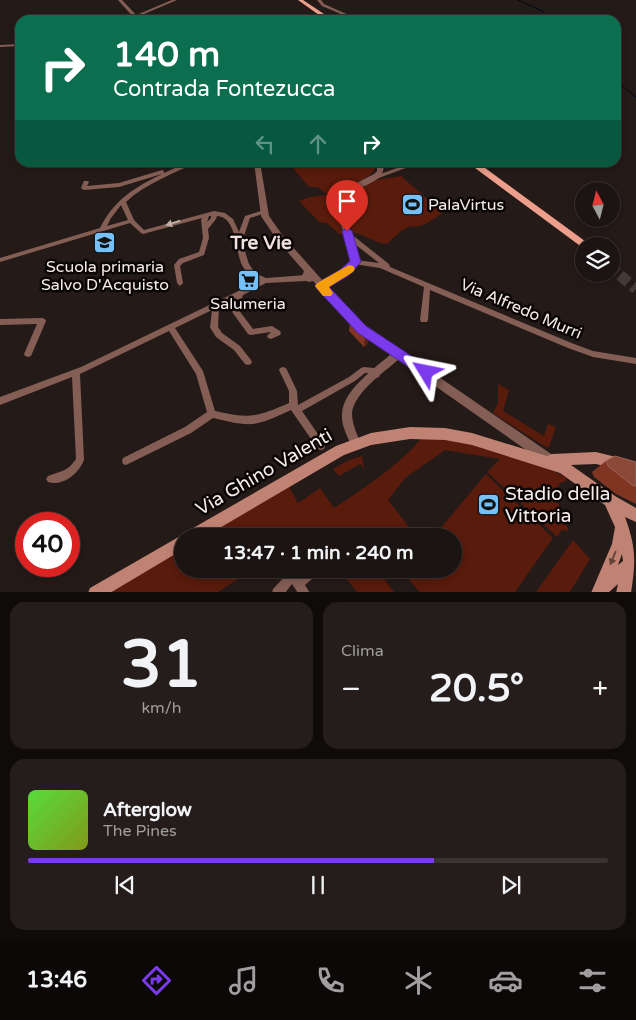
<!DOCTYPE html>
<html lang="it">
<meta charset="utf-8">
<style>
:root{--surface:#1b1412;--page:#241d1b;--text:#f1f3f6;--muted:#a09e9f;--line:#393332;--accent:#7c3aed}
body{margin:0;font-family:"Varela Round",sans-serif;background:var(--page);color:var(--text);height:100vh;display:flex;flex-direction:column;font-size:19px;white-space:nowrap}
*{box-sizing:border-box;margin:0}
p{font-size:16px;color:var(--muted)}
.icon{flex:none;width:28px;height:28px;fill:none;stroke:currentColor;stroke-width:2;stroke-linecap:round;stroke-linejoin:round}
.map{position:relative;height:592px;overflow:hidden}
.side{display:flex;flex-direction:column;gap:10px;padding:10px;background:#0f0b0a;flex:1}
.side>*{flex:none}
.hud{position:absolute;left:15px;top:15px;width:606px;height:152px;border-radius:15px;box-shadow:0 2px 8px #0003,0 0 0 1px var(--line);background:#0b6e4f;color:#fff;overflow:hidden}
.needle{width:32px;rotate:353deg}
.tools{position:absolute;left:575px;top:182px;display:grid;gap:10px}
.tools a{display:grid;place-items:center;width:45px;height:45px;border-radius:50%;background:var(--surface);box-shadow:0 2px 8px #0003,0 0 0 1px var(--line);font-size:25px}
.speed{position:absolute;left:15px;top:512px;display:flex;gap:10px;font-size:25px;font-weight:700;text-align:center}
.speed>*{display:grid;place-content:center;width:65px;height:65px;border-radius:50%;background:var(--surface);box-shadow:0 2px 8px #0003,0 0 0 1px var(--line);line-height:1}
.speed .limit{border:8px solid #d22;background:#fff;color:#111}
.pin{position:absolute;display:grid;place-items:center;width:42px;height:42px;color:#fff;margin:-51px -21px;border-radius:50% 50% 50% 0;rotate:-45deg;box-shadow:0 0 5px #0007}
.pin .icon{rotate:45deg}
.me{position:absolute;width:55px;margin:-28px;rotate:305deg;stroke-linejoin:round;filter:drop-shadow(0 0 4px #0008)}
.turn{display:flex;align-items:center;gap:18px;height:105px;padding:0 15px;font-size:22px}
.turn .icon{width:65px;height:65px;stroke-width:2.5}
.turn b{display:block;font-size:35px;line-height:42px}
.lanes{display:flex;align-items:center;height:48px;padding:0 15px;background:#0003;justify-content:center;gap:25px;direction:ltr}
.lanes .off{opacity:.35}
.big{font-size:38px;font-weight:800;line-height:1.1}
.side .widget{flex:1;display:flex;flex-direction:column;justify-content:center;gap:8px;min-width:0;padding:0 18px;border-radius:15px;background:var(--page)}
.side .dial{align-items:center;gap:0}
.dial b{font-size:65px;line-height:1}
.song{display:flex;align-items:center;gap:15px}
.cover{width:60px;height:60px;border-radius:8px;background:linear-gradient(135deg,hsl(110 70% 55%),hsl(70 70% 35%))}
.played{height:5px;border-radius:2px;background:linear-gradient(90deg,var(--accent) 70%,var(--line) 70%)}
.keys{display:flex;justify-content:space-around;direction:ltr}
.heat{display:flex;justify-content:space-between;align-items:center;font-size:28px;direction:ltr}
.side .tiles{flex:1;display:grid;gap:10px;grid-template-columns:1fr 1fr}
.widget:last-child{grid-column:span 2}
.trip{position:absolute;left:174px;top:528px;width:288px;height:50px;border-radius:25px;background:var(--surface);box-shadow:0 2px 8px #0003,0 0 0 1px var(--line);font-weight:800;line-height:50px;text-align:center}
.menu{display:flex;height:80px;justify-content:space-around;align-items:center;background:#0b0807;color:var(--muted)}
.menu .icon{width:35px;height:35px}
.menu .active{color:var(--accent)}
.menu b{font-size:22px;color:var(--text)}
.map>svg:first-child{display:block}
.green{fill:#581b0c}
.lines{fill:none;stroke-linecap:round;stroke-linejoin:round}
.stream{stroke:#000615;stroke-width:1}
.primary-tunnel-far1{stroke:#433a38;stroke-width:9;stroke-dasharray:9 4.5;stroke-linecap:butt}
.primary-tunnel{stroke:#433a38;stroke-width:11;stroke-dasharray:11 5.5;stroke-linecap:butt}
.minor{fill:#845e54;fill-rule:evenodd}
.tertiary{fill:#845e54;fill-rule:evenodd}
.secondary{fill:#c08273;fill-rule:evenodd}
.primary{fill:#ee9f8b;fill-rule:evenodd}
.wall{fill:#803422}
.shaded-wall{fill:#562115}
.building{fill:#8c4838;stroke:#9d6254}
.oneway{fill:#c2ada7}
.oneway2{fill:#65443c}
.route{fill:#7c3aed;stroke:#51269a}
.slow{fill:#f59e0b}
.labels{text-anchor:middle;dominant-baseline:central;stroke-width:5;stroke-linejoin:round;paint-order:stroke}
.poi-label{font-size:16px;fill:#f5edeb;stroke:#0a0606}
.street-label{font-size:16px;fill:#f5edeb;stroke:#0a0606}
.quarter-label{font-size:19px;font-weight:bold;fill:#efe1dd;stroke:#0a0606}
.near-street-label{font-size:19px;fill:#f5edeb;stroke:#0a0606}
.near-poi-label{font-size:19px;fill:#f5edeb;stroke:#0a0606;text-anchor:start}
</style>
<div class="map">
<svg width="636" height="593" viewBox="0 0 636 593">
<rect width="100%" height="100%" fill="#241a18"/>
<path class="green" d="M307,162L325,163L327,167L330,166L328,163H374L376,167C368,183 347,182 337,196L325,193L318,187H309L292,167Z
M401,176L443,213C433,219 422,229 411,226L401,231L387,244C375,244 366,234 354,233C341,212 336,196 363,186C369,183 375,180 382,179C388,177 394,178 401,176Z
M327,195L336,198L335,207L343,234H339L327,223L319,222L299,201L310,197Z
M498,384L509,390L503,411L544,436L548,424L556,427L549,447L544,446L493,413L498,403Z
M447,437L529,460L566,477V481L560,483C553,497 563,517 569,531L562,530L557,537L487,472L500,459L445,450L405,478L388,500L413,532L409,536H321L313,527L300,536H203L289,487L298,503L320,488L334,508C364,488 397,467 421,439Z
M362,456L364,469L360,464L339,476L333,469L349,460Z
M486,474L553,538L515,592H420L403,573L407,569H452V536H434Z
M573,540L590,559L570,592H536Z
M182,548V569H253L218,592L112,593L113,588Z
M344,569H380L378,571L394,592H357L341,572Z"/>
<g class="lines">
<path class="stream" d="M518,0L542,11L550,20
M616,81L636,97"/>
<path class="primary-tunnel-far1" d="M611,266L622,276"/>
<path class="primary-tunnel" d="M620,275L636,289"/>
<path class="minor" d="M172,0H177L137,17L134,16Z
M317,0H321L324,4L360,20H355L322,6Z
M20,44V46L0,47V45Z
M188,162H196C172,175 146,183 126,202L134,220L144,230L214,211L225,213L233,219L239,232L245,216L264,210L266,211L267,212L266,213L250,218L242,242L249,264L255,273L266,278L306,275L309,278L306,281L266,283L243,295L238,309L253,329L272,326L280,331L281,333L280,335L271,339L268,338L267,336L271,332L251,335L248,334L230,309L235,299L219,306L218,327L222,333L240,346L251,360L252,362L251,364L248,365L245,364L234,350L216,337L211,329L210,327L212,310L175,328L203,371L215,411C250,419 257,417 289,403V391L279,370L280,368L283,367L286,368L297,391L298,405L349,377L361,368L364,367L374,368L380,375L379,377L376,378L369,373H365L355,381L302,411L324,443L325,446L324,449L321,450L318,449L291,410C279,415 267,422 253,424C240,425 226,421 213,418L191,433L126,465L123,464L122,461L123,458L185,427L207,412L196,374L169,331L80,374L84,460C79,473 63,487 48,482L46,479L48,476C61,471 67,472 76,459L72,377L0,405V397L81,367L259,281C252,277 246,273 242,265C235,251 237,217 217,216L216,219L208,229L209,238L204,255L183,263L180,266L183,283L180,286L177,283L174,265L179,259L199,252L203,238L201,220L202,218L143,234L141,233L130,223L0,262V258L100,228C114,200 135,187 162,174L119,187L84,190L81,188L84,181H88L89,182L87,186L119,183L162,170L164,171V173ZM121,205L128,220L107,226L111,218ZM209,216H211V218L207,222Z
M382,162H391L402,166L413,162H422L376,179H372V177L397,168Z
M347,234H351L389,264L390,267L574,344L593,351L636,358V364L593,357L568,348L430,290L428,320L427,322H421L420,320L424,287L380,268L354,264L353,262L356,260L379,263L347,238L346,236Z
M42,318L45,319L46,321L31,356L28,357L25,356L24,354L37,324L0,325V319Z
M283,569H294L300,577L308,569H320L319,573L305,585L310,593H298L292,584L285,593H272L273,589L286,575Z"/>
<path class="tertiary" d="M118,0H122L141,20H136Z
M254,162H260L269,216L283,236L323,281L341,271L352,261L338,215L337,198L347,188L374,174L377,171V162H383C383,165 384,168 383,171C380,184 354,187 345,198L346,215L360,262L347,275L328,286L365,326L398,349L402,350L404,353L557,458L559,462L557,466L553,468L549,466L398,360C384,372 354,393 352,413C352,424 357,434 361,444L360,448L356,449L352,448C348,437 341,426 342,414C343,390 374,369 391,354L359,332L313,281L309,282L303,280L302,276L304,271L277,240L261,216Z"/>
<path class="secondary" d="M410,427L445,428L472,433L547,456L552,454L596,452L616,457L636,465V477L616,469L596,464L571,465L615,496L636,508V522L625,517C636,547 636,561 631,593H616L618,584L608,593H591L612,544L615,527L605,505L560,473L472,445L445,440L410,439L371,445L344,455L206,536H186L188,531L336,446L371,433ZM622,554L623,561L618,565Z
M182,535L185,536H182V550L110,593H88L90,588Z"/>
<path class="primary" d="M298,0H303L333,20H326Z
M467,162H477L589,244L590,246H584L583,248Z"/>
</g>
<path class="wall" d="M350,322L369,334L368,343L364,347L349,331Z
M606,461L636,462V504L616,494L594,477L592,472Z"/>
<path class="shaded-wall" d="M369,334L368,343L364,347L365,337Z"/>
<path class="building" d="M354,319L369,334L365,337L350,322Z
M615,456L636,462V486L632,485L608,466L606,461Z"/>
<defs><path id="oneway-solid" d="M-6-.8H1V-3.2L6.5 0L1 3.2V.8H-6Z" transform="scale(1.25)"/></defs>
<use class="oneway" href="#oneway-solid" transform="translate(173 223) rotate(163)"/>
<use class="oneway2" href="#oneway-solid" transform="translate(613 558) rotate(112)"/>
<path class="route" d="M347,228L352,231L361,262L348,276L329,287L366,326L431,369L433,372L431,376L426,378L422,376L358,333L317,289L315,286L317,283L340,270L350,261L342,231Z"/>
<path class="slow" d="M349,265L353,266L355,269L353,272L329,287L333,293L331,296H323L315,286L317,283Z"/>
<defs>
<symbol id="stadium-square" viewBox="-11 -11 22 22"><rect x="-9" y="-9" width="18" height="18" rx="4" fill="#76c0f7" stroke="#0a0606"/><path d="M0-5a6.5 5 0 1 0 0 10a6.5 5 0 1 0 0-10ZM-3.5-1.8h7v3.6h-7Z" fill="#111"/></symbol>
<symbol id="school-square" viewBox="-11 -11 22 22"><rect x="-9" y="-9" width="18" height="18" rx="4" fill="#76c0f7" stroke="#0a0606"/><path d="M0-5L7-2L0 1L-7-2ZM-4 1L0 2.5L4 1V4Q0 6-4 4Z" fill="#111"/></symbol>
<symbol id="supermarket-square" viewBox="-11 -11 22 22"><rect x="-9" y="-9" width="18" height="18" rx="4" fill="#76c0f7" stroke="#0a0606"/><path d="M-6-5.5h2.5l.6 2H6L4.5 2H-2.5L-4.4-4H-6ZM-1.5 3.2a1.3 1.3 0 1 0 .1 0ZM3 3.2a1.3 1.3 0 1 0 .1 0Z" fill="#111"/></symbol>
</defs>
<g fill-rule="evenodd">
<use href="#stadium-square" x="400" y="192" width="25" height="25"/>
<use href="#school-square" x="92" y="230" width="25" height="25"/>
<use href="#supermarket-square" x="236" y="268" width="25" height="25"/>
<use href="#stadium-square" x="476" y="492" width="25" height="25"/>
</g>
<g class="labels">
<g class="poi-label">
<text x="428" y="205" text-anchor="start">PalaVirtus</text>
<text x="105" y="267">Scuola primaria<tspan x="105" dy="18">Salvo D'Acquisto</tspan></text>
<text x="248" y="304">Salumeria</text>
</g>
<g class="street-label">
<text transform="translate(521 309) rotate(23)">Via Alfredo Murri</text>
</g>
<g class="quarter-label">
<text x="261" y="243">Tre Vie</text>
</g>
<g class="near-street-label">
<text transform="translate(264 472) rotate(-30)">Via Ghino Valenti</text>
</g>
<g class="near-poi-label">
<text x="505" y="494">Stadio della<tspan x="505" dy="22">Vittoria</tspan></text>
</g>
</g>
</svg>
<div class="tools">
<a><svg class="needle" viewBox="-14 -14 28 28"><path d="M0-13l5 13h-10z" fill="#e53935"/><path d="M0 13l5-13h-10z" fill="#a09e9f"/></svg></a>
<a><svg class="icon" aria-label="layers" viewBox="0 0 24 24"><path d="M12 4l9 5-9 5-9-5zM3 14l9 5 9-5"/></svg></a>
</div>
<div class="speed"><div class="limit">40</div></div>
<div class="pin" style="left:347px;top:231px;background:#d93025"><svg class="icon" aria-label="arrive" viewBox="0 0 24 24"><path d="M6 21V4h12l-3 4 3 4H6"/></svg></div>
<svg class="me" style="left:426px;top:372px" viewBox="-20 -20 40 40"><path d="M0-17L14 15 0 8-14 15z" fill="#7c3aed" stroke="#fff" stroke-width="4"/></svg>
<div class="trip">13:47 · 1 min · 240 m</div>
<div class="hud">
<div class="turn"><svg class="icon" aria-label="right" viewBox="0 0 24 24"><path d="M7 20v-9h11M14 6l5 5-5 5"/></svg><div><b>140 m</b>Contrada Fontezucca</div></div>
<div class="lanes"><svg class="icon off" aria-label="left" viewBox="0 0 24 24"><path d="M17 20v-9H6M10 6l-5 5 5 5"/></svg><svg class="icon off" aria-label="ahead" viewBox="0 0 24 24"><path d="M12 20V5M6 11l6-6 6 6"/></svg><svg class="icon" aria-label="right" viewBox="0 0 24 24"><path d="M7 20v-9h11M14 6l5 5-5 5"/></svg></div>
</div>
</div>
<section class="side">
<div class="tiles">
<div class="widget dial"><b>31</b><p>km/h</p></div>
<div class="widget"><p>Clima</p>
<div class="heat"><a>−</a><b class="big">20.5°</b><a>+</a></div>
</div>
<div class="widget">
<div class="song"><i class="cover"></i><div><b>Afterglow</b><p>The Pines</p></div></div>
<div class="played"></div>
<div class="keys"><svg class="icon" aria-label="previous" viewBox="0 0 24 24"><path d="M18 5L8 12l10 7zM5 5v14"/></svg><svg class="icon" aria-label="pause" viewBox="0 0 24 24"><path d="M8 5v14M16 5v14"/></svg><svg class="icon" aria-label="next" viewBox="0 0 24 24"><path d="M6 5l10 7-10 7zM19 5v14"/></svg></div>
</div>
</div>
</section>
<nav class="menu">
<b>13:46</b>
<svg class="icon active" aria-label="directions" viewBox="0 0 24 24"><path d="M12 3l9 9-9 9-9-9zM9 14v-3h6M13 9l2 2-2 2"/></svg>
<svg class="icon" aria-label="music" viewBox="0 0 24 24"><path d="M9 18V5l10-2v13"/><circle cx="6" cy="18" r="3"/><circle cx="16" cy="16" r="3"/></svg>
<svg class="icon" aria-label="phone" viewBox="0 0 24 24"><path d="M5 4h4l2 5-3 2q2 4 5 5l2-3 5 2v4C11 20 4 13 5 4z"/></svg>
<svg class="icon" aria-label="climate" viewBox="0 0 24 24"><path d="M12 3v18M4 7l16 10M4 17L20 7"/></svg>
<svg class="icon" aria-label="car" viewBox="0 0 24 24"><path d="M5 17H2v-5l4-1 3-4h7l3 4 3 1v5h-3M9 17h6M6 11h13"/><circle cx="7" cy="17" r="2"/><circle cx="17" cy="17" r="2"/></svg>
<svg class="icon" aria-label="filters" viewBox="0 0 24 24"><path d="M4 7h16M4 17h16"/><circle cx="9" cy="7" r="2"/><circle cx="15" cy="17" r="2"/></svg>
</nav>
